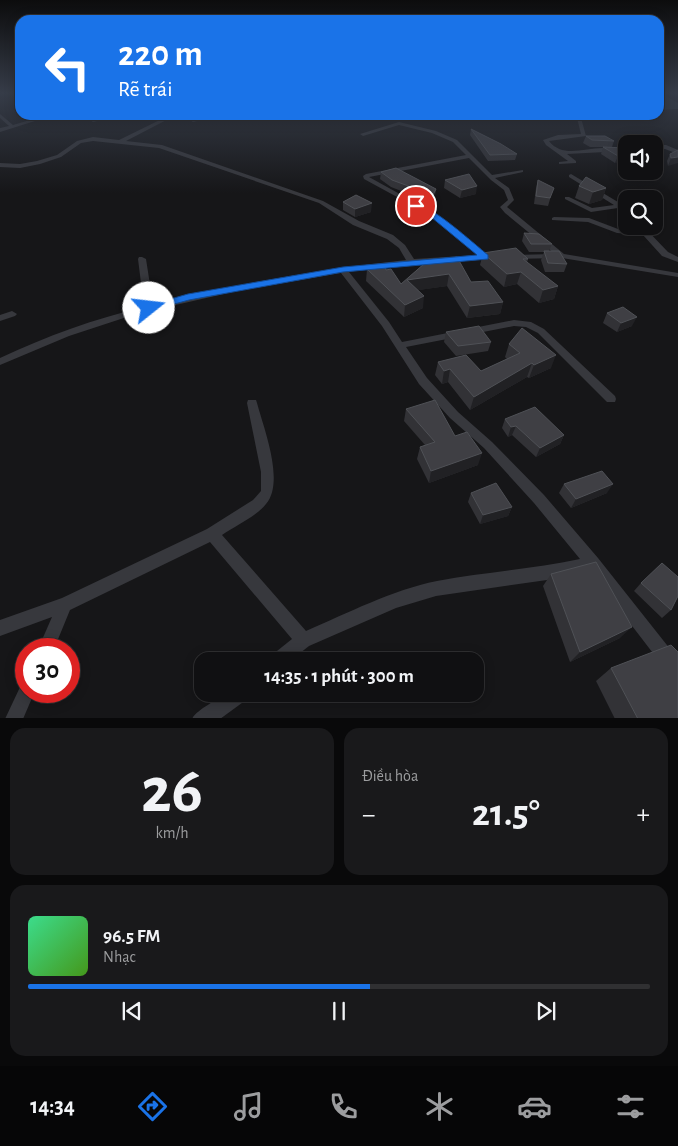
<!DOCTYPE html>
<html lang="vi">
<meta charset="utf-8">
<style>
:root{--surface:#101012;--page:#19191b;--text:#f1f3f6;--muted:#9c9d9f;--line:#303032;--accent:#1a73e8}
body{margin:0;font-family:"Alegreya Sans",sans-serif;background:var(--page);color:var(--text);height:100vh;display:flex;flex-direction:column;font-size:19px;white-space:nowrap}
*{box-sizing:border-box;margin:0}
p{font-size:16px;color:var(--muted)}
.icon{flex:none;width:28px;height:28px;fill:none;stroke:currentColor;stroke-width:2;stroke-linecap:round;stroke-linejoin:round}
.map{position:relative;height:718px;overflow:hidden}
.panel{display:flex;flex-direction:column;gap:10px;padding:10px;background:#09090a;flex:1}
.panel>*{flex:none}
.top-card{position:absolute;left:15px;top:15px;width:649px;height:105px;border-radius:15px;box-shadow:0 2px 12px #0003,0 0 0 1px var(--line);background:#1a73e8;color:#fff;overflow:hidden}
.buttons{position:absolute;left:618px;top:135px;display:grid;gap:10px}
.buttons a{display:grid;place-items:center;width:45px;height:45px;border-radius:10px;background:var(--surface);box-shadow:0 2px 12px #0003,0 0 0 1px var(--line);font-size:25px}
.speed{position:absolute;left:15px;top:638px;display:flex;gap:10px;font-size:25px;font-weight:700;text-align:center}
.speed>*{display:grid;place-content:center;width:65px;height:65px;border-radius:50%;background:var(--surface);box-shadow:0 2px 12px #0003,0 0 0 1px var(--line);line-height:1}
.speed .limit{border:8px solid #d22;background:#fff;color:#111}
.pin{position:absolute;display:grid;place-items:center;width:42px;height:42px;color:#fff;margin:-21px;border:2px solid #fff;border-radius:50%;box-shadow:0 1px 5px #0007}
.me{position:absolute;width:55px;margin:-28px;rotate:74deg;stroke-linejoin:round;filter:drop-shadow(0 0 4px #0008)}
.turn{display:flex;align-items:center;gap:18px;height:105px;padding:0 20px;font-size:22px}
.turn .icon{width:65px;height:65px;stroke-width:2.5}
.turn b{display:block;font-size:35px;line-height:42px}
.big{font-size:38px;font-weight:700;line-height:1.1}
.panel .card{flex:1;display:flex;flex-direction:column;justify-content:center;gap:8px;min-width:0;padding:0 18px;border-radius:15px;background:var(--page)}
.panel .dial{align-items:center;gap:0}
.dial b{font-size:65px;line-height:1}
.song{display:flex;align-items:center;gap:15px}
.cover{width:60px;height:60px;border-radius:8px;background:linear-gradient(135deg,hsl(150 70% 55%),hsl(100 70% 35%))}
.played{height:5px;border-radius:2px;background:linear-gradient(90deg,var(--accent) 55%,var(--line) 55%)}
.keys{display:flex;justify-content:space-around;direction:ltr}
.heat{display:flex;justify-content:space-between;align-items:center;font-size:28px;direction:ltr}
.panel .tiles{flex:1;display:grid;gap:10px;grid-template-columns:1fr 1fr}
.card:last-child{grid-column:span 2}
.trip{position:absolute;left:194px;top:652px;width:290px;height:50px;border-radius:15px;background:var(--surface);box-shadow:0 2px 12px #0003,0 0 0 1px var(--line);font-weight:700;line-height:50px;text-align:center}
.dock{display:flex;height:80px;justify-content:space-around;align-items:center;background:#060607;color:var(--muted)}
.dock .icon{width:35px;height:35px}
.dock .active{color:var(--accent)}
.dock b{font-size:22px;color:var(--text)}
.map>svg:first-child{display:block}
.water{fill:#2c353c}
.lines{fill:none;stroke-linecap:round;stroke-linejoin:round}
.minor{fill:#37383d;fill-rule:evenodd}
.wall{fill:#323236}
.shaded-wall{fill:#212124}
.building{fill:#3f3f44;stroke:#4f5156}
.route{fill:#1a73e8;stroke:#114b97}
</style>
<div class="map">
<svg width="678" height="719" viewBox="0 0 678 719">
<rect width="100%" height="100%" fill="#161618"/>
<path class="water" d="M659,92L678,103V109L659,110Z"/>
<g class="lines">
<path class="minor" d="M0,114L13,125L47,115H54L0,132V128L9,126L0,118Z
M84,115H89L97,121L93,122Z
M170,115H176L126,141L162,145L323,201L359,221L393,235L405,245L414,259L478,255L432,216L364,179L363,176L366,174L466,155L453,142L432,133L399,125L363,136L360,134L399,122L436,131L457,140L492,175L523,170V172L495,178L509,188L514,200L507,207L564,254L678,273V277L562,258L510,259V255H513L555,254L505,213L500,207L508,200L504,190L491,180L469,158L369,177L436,214L487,255H496V259L415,264L349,272L389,322L402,342L514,320L531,322L544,329L615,396L616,399L615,402H607L538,333L526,327L514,326L406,347L427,378L458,412L492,442L544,495L598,558L678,659V680L672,678L590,571L547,580L436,596L396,608L309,646L290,661H270L272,655L292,639L210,542L70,610L54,649H38L52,617L0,636V620L62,598L207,529L253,500L261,491V472L247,403L248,400H256L257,403C264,429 285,482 266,504C257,516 235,526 222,535L306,631C348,613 392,590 437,581C485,572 533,569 580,559L534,503L484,448L450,418L419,384L382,326L341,273L237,291L136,314L69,336L0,365V358C47,336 94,319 144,307L138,259L139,257H142L146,259L153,304C236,284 321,269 406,260L399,248L387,239L353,225L319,203L159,148L93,141L81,143L61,157L40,164L20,168L0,167V163L20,164L37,161L57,155L77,141L93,137L119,140Z
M183,115H188L197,121L193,122Z
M579,117L581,118L586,136L549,141C563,159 586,147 605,148C610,149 616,151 621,152L626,147V152L624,155L605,152L567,154L576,161V163L559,164V162L568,161L546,145L543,140L558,135L581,134L577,118Z
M654,145H666L678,150V154L665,149H654Z
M571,174L623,205L626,209V214L618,208L591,212L565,199V197H569L592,208L614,205L569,177V175Z
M554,217L589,218L618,229L638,230V227H644L668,252L678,257V262L662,256L643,235L617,233L588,222L552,220V218Z
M12,311L17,314L15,316L0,321V315Z
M26,683V691H35L23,719H5L21,685Z
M226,694H249L246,700L220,719H192C196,710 217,700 226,694Z"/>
</g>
<path class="wall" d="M471,129L517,154L515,160L488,161L470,135Z
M586,136L614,141L612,147L626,148L615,163L601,154L603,147H590L583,143Z
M678,150L668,166L667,161L670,154Z
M381,172L436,189L435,196L432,203L391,187L380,179Z
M445,180L476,194L460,198L444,188Z
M538,180L551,196L548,206L534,204L536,188Z
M579,186L606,188L602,200L589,204L575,198Z
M343,202L371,212L355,217L343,210Z
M524,233L552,244L549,251L567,264L564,272H545L541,260L544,252H529L522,241Z
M483,253L528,259L527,263L558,286L554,299L539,303L517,284L504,287L480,265Z
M425,263L471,282L503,302L500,314L467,318L447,286L418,290L423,308L404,317L366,281L367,269L386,270L401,284Z
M607,313L632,326L617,332L603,323Z
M446,332L491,342L488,351L456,356L444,342Z
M509,344L551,368L529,378L527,377L470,410L448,382L442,384L435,375L438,362L481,371L507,359L505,357Z
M406,409L455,436L478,465L429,483L417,459L420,447L425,445L404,421Z
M505,419L564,435L560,444L536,457L512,435L508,437L502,428Z
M564,484L607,493L571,508L559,493Z
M471,493L512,507L508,516L480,524L468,502Z
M551,574L620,638L570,662L543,586Z
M641,583L671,610L662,618L634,591Z
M611,668L678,719H615L596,681Z"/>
<path class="shaded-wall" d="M626,155V162L615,163L618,156Z
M678,157V163L668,166L671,158Z
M477,186L476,194L460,198L462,190Z
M606,188L602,200L589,204L593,192Z
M436,189L435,196L432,203L433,195Z
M372,203L371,212L355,217V209Z
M521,272L517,284L504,287L507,274Z
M449,274L447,286L406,292L407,280Z
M558,286L554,299L539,303L543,290Z
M424,296L423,308L404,317L405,305Z
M503,302L500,314L467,318L470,306Z
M637,317L632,326L617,332L621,323Z
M556,355L551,368L529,378L534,365Z
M532,363L527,377L470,410L474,397Z
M450,369L448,382L442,384L444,371Z
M516,426L512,435L508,437L511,427Z
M564,435L560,444L536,457L540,448Z
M482,453L478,465L429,483L431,471Z
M613,484L607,493L571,508L576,499Z
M512,507L508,516L480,524L483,515Z
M632,627L620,638L570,662L580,652Z"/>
<path class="building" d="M471,129L501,144L517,154L490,155Z
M586,136H605L614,141L592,140Z
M603,147L626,148V155L618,156Z
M678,150V157L671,158L670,154Z
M396,168L436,189L433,195L392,180L381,172Z
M469,174L477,186L462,190L445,180Z
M586,177L606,188L593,192L579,186Z
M538,180L554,188L550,198L536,196Z
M356,195L372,203L355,209L343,202Z
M524,233L539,234L552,244H531Z
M516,248L528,259H523L558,286L543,290L521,272L507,274L483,253Z
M544,251H559L567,264L548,263Z
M457,257L471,282L488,281L503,302L470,306L449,274L407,280L424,296L405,305L367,269L385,266L386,270L391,269L401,284L425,263Z
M623,307L637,317L621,323L607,313Z
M479,326L491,342L458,346L446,332Z
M522,328L556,355L534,365L532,363L474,397L450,369L444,371L438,362L466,355L481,371L520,353L509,344Z
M435,400L455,436L467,432L482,453L431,471L420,447L435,442L406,409Z
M535,407L564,435L540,448L516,426L511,427L505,419Z
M602,471L613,484L576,499L564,484Z
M496,483L512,507L483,515L471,493Z
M596,562L632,627L580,652L551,574Z
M662,563L678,577V596L671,610L641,583Z
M671,645L678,652V719H638L611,668Z"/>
<linearGradient id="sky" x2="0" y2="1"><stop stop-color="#0c0c0d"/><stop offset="0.48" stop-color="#363c48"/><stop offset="1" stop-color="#363c48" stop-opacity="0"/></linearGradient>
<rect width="678" height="193" fill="url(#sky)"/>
<path class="route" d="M413,204C429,202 474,244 488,255V259L343,272L189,300L149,311L144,308L146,306L188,294L343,267L477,255L431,217L413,207Z"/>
</svg>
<div class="buttons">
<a><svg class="icon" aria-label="sound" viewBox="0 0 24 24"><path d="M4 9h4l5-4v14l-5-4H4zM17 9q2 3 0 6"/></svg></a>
<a><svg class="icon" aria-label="search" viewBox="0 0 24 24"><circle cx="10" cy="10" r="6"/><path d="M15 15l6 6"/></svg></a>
</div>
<div class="speed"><div class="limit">30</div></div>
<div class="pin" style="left:416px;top:206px;background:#d93025"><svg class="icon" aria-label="arrive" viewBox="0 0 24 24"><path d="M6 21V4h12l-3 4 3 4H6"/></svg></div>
<svg class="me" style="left:149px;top:308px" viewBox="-20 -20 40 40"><circle r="19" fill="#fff"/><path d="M0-13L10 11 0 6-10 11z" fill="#1a73e8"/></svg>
<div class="trip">14:35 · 1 phút · 300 m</div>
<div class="top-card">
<div class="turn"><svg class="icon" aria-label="left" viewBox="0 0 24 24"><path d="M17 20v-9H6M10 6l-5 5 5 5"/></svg><div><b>220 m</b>Rẽ trái</div></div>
</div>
</div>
<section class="panel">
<div class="tiles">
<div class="card dial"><b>26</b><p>km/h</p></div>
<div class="card"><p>Điều hòa</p>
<div class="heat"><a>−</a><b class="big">21.5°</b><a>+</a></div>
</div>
<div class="card">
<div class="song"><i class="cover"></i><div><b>96.5 FM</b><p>Nhạc</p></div></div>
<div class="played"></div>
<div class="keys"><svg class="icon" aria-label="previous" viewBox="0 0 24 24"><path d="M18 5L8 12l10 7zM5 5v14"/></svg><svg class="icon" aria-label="pause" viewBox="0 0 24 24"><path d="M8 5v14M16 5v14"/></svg><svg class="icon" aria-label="next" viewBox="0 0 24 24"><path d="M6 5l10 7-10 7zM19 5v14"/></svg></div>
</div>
</div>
</section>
<nav class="dock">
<b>14:34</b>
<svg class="icon active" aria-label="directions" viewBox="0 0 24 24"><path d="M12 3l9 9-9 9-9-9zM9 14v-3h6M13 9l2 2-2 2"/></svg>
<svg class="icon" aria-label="music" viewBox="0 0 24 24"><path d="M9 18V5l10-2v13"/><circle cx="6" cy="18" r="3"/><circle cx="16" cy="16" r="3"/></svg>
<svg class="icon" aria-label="phone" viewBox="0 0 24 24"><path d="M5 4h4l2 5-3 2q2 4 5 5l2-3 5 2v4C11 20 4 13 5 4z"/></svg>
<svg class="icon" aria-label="climate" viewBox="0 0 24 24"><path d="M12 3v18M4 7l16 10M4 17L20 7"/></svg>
<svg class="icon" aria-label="car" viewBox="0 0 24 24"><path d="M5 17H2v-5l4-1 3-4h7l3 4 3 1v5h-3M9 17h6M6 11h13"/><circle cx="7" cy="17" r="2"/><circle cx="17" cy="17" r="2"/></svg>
<svg class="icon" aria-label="filters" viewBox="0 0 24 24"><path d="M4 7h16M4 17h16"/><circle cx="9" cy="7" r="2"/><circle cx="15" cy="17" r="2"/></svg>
</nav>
